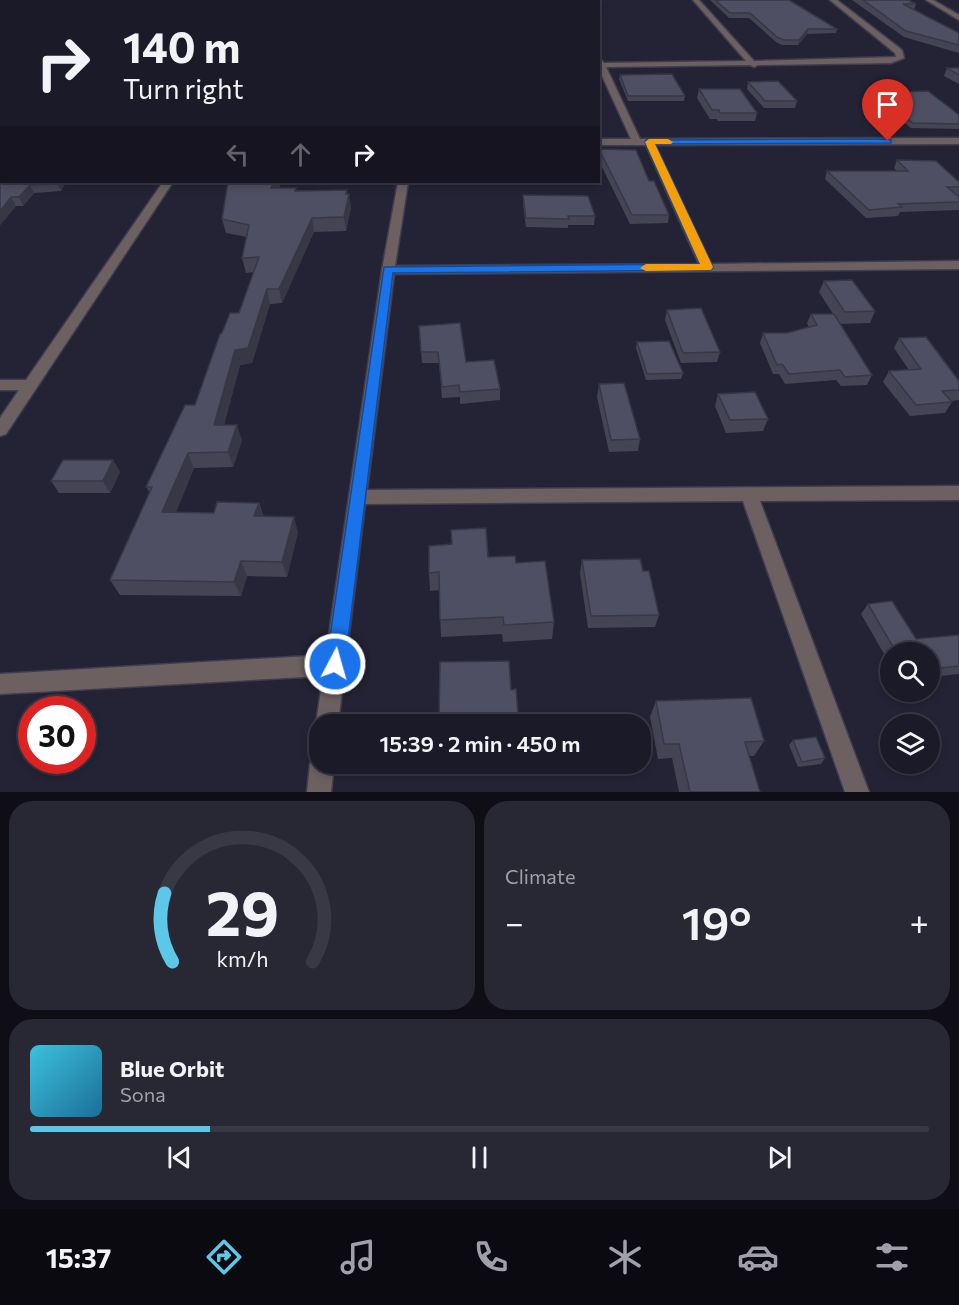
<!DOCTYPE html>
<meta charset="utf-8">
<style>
:root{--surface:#1b1a28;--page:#282734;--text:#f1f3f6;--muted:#a0a1a8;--line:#393845;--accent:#5cc7e7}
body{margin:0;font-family:Commissioner,sans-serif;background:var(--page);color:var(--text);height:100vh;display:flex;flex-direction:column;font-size:22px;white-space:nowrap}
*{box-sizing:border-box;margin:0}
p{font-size:20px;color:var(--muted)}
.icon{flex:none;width:33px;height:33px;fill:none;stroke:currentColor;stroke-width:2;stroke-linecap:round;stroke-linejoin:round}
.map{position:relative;height:792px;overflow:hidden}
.sheet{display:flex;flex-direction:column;gap:9px;padding:9px;background:#0f0e16;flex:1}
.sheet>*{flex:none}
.top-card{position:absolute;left:0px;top:0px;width:600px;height:183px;box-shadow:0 3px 9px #0003,0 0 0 2px var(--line);background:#1b1a28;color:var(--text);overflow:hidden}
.buttons{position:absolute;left:880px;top:642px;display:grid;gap:12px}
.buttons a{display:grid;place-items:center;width:60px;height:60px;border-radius:50%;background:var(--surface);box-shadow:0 3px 9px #0003,0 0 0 2px var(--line);font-size:30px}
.speed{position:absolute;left:18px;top:696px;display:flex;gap:12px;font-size:30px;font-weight:700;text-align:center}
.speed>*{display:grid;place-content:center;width:78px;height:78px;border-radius:50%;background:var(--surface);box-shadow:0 3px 9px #0003,0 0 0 2px var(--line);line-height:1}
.speed .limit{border:9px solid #d22;background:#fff;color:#111}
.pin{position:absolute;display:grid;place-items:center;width:51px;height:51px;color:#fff;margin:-62px -26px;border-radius:50% 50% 50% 0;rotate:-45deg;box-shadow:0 0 6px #0007}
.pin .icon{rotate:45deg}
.me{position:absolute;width:66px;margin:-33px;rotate:6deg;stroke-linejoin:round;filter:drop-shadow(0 0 4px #0008)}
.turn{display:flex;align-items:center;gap:21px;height:126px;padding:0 24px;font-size:27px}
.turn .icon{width:78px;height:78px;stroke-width:2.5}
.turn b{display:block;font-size:42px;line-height:51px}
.lanes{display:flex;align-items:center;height:57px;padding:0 24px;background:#0003;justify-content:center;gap:30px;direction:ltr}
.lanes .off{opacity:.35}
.big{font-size:45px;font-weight:600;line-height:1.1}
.sheet .tile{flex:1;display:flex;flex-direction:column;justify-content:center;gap:9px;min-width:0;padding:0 21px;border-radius:24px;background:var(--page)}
.sheet .dial{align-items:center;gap:0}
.dial svg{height:156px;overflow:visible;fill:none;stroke:var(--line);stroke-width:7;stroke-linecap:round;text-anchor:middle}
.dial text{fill:var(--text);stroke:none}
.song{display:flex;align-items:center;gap:18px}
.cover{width:72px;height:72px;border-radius:9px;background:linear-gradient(135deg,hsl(190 70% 55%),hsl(200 70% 35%))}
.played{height:6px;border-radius:3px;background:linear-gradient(90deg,var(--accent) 20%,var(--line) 20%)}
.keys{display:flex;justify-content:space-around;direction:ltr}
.heat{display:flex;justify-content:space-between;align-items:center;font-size:33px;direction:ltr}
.sheet .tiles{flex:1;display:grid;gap:9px;grid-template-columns:1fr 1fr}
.tile:last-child{grid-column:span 2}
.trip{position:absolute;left:309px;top:714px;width:342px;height:60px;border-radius:24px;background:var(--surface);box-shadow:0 3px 9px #0003,0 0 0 2px var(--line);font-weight:600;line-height:60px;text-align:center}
.tabs{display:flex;height:96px;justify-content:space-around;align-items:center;background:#0b0a10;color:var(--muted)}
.tabs .icon{width:42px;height:42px}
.tabs .active{color:var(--accent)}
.tabs b{font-size:27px;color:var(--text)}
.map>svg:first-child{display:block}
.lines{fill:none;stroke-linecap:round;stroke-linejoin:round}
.street-casing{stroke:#3f3e50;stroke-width:3}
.street{fill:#6c6160;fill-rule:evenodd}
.wall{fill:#445}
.shaded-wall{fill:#373745}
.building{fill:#4f4f63;stroke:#373745;stroke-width:1.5}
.route{fill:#1a73e8;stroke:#114b97;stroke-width:1.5}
.slow{fill:#f59e0b}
</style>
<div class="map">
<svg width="959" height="792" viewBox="0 0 959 792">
<rect width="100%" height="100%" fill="#242335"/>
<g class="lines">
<defs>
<path id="street" d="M125,0H131L124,2Z
M287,0H293L286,2Z
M421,0H427V2H421Z
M573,0H579V2H573Z
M693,0H699L754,61L896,57L895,53L830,0H837L902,50L904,58L891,63L758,65L754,67L750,65L606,67L640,139L959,138V144L655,145L711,264L959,261V269L394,274L367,490L959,486V500L760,501L869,792H845L743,501L365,504L338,724H320V732L316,724L323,676L0,694V674L326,655L382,270L398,182H408L395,266L699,264L646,145H598V139H631L598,67V56L604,63L746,61Z
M926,0H933L959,15V20Z
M0,83H2V87H0Z
M0,100H2L0,106Z
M163,182H173L6,434L0,436V418L19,390H0V380H26Z
M320,753V764H334L331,792H307L310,764L314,756Z"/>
</defs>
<use href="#street" class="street-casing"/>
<use href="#street" class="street"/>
</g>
<path class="wall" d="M0,0H85L2,2V62H0V26L1,25H0Z
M710,0H789L837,29L836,33L807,34L798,45H782L776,42L749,18H729Z
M852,0H908L916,4L914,10L959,33V53L904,37Z
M947,68H959V84L944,76Z
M620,75L685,96L684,101H628L619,79Z
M748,82L797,101L795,108H764L747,89Z
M699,89L757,113L755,121H718L717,119H710L697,98Z
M874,93L959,115V129L911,128L872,98Z
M0,125L66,182L61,191L34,193L23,206H16L0,225Z
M599,149L669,215L668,223L630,224L598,159Z
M897,160L959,182V195H956L959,197V210L900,212L898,216L866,218L825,179L827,171H897L894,168Z
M279,188L297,191L348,194L351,207L346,231L314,232L282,303L270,304L252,363L240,365L224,425L242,440L233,467L194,468L176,512L214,513L259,503L264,517L298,532L287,577L247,576L241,596L120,595L110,580L150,493L146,487L195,405L222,333L239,313L254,272L246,273L242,258L247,237L226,233L222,219Z
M523,195L595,216L594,225H568V228L526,227L523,204Z
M824,281L875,311L870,323L840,324L872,375L867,385L841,386L836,380L785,384L779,374H773L760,343L763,333H787L809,328L807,323L811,314H833L819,292Z
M667,310L720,352L717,362L681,363L665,320Z
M419,326L466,362L500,389V400L460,404V397L442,398L439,363H422Z
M899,338L959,381V400L951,401L952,402L945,413L910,416L883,382L889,371L909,370L894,348Z
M637,342L683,373L681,379L646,380L636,348Z
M599,384L640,439L638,451L609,452L597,397Z
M718,394L768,419L763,431L726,433L715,406Z
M113,460L120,472L110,493H59L51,481Z
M452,544L488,557L516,563L554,622L552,639L503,642L502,634L441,637L439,590L430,591L429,573Z
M582,560L643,571L659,615L655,627L588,628L580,573Z
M868,604L916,639L959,635V674L930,677V652H891V666L861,614Z
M511,690L518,714L517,724H440L439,716Z
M656,701L764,741L754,756H749L760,792H679L672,758L658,759L650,717Z
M793,740L825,758L821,764L798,767L789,745Z"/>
<path class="shaded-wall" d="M808,29L807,34L798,45L799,40Z
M58,182H66L61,191L57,183Z
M274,182H282L273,201L271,188Z
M30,185L34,193L23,206L19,197Z
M347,190L348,198L349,194L351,207L346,231L344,217Z
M11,197L16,206L0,225V211Z
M312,218L314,232L282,303L279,289Z
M267,289L270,304L252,363L240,365L220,440L214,425L235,350Z
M237,425L242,440L233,467L228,452Z
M188,453L194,468L170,527L162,512Z
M113,460L120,472L110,493L103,481Z
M259,503L264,518L254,516Z
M294,517L298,532L287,577L282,562Z
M241,561L247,576L241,596L234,582Z"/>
<path class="building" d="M0,0H61L60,2H2V55H0L1,19H0Z
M142,0H241L239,2H141Z
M323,0H417V2H322Z
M484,0H544L545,2H484Z
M715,0H789L837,29H808L799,40H784L777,37L750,13H730Z
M863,0H908L916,4H903L959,33V45L906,31Z
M947,68H959V75Z
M672,74L685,96H628L620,75Z
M778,81L797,101H765L748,82Z
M699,89H740L757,113H720L719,110H712Z
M928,91L959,115V124L913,123L874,93Z
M2,123V182H58L57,183L30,185L19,197H11L0,211V125Z
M599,149L636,150L649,181H654L669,215H632Z
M897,160L936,161L959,182V187H947L959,197V202L898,204L902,207L869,210L827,171H908Z
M228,182H274L271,188H296L295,191L347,190L346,194H349L344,217L312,218L279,289H267L248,348L235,350L214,425H237L228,452L188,453L162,512L214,513L217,502L259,503L254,516L294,517L282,562L241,561L234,582L110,580L152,487H146L185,405H195L220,334L222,333L230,313H239L259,257L242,258L249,225L222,219Z
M523,195L588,196L595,216H568L569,219L526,218Z
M852,280L875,311L845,312L824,281Z
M701,308L720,352L683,353L667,310Z
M811,314H834L872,375L845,377L840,370L789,374L782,364L777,365L763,333H787L817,325Z
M460,323L466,362L494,360L500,389L460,392L459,385L442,387L438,352H421L419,326Z
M926,337L959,381V390L942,391L952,402L916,405L889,371L921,369L899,338Z
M669,341L683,373L647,374L637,342Z
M624,383L640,439L611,440L599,384Z
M755,392L768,419L730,420L718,394Z
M63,460H113L103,481H51Z
M486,528L488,557L515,556L516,563L545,561L554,622L504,625L503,617L440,620L439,572L429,573V546L452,544L451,530Z
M640,559L643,571H649L659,615L591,616L582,560Z
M892,601L916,639L959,635V666L930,669V652H896L868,604Z
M509,661L511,690L516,689L518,714L439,716L440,662Z
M751,698L764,741L745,742L760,792H690L679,744H664L656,701Z
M816,737L825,758L802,762L793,740Z"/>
<path class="route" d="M888,139L891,140V143L655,144L713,267L711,270L393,273L345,664L342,671L335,674L329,671L326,664L384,267L700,264L645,142L646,140Z"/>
<path class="slow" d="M668,139L673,142L671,144H655L713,267L711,270L646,271L640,268L646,264H700L645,142L649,139Z"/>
</svg>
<div class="buttons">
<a><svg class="icon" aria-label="search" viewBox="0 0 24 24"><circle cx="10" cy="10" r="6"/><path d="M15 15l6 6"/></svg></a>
<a><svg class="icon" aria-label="layers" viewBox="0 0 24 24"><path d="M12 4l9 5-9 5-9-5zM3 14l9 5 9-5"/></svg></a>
</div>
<div class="speed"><div class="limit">30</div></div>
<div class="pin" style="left:888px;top:141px;background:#d93025"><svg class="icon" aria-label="arrive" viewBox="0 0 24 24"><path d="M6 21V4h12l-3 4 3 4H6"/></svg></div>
<svg class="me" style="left:335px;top:664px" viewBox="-20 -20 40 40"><circle r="17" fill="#1a73e8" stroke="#fff" stroke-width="3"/><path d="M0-11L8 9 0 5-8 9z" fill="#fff"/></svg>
<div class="trip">15:39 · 2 min · 450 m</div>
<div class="top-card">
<div class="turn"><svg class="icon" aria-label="right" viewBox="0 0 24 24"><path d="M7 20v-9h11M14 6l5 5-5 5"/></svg><div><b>140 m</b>Turn right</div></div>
<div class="lanes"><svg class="icon off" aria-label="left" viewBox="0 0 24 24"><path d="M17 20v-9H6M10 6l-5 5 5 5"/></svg><svg class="icon off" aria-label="ahead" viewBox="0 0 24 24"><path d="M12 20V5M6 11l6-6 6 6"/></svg><svg class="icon" aria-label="right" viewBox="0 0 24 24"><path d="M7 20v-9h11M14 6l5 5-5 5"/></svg></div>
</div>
</div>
<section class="sheet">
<div class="tiles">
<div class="tile dial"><svg viewBox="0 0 100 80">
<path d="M14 69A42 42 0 1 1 86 69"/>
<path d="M14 69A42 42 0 0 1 10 34" stroke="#5cc7e7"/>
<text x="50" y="56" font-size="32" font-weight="700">29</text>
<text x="50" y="72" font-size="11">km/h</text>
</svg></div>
<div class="tile"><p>Climate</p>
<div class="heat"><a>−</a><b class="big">19°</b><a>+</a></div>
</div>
<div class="tile">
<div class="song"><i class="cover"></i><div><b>Blue Orbit</b><p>Sona</p></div></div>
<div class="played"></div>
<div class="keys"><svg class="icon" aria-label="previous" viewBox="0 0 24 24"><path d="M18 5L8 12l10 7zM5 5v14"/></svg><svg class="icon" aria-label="pause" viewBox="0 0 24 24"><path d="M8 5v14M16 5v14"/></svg><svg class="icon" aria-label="next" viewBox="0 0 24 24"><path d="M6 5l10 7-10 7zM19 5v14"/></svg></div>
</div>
</div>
</section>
<nav class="tabs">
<b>15:37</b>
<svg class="icon active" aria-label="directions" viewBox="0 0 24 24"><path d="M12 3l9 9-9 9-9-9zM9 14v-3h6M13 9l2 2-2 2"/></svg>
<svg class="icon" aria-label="music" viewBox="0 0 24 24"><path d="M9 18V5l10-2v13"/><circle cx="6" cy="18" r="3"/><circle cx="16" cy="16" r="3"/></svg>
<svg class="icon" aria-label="phone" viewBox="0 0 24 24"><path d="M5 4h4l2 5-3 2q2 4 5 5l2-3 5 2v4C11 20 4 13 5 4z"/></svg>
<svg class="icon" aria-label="climate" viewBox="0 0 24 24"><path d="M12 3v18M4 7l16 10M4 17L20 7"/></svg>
<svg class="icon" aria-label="car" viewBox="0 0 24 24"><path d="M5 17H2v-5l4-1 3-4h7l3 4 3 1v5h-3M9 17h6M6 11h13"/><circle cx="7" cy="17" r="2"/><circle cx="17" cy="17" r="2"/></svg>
<svg class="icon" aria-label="filters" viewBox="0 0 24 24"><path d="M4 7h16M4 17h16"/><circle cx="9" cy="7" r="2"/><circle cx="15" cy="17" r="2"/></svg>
</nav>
